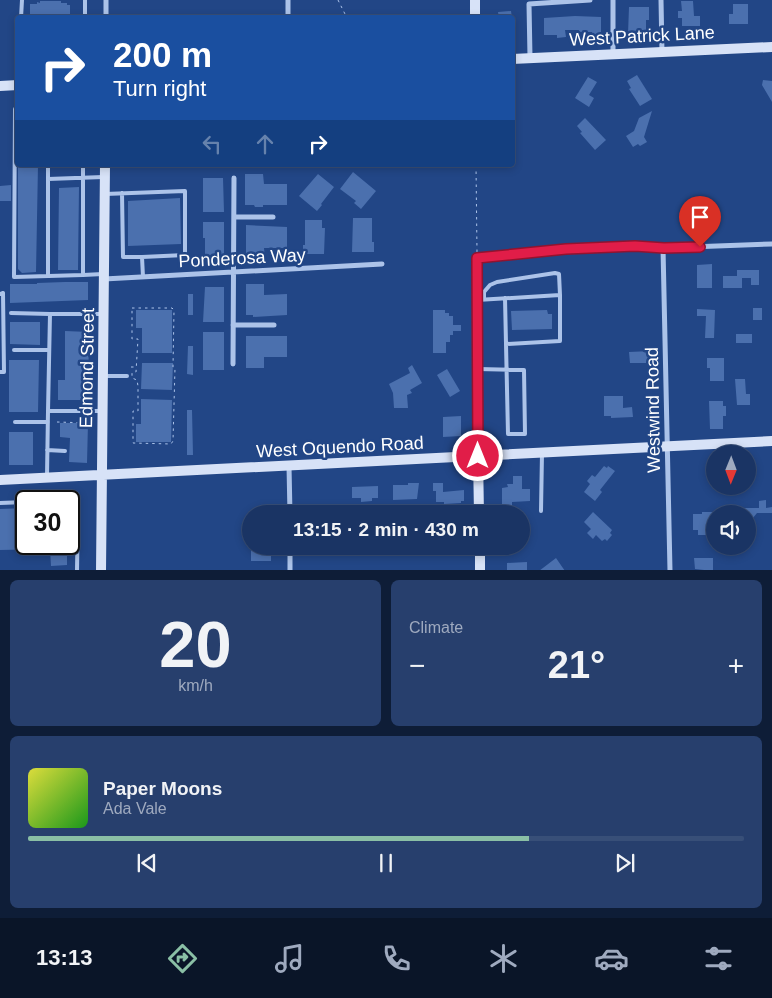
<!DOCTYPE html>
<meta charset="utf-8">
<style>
:root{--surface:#1a3464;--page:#273f6d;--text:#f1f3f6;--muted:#9faabf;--line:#384f78;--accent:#8abfa5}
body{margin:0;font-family:Helvetica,sans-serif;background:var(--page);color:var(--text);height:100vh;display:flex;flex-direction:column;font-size:19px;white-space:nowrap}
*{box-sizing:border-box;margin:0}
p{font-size:16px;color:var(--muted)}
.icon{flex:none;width:28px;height:28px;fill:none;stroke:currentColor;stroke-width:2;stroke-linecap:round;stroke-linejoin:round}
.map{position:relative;height:570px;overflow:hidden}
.details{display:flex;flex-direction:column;gap:10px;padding:10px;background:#0e1d37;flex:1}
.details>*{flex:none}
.top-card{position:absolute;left:15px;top:15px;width:500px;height:152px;border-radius:5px;box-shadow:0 2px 8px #0003,0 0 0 1px var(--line);background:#1a4fa0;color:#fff;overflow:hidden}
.needle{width:32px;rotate:181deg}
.tools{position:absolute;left:706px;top:445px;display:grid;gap:10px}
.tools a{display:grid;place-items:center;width:50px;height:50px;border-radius:50%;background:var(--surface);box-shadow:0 2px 8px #0003,0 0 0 1px var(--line);font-size:25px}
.speed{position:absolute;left:15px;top:490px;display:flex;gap:10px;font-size:25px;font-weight:700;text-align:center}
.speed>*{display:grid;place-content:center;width:65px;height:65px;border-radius:50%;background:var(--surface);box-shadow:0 2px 8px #0003,0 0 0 1px var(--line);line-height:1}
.speed .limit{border:2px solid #111;border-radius:8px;background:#fff;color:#111}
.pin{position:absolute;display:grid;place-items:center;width:42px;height:42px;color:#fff;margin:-51px -21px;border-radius:50% 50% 50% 0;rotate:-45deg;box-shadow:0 0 5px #0007}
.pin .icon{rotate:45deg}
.me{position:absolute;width:55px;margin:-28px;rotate:0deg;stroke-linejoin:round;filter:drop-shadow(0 0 4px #0008)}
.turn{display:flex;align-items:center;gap:18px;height:105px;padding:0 15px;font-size:22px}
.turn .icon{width:65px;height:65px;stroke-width:2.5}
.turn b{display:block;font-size:35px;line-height:42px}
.lanes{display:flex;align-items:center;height:48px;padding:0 15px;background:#0003;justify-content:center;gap:25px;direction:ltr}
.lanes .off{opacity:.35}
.big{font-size:38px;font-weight:700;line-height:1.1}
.details .card{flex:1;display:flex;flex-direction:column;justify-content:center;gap:8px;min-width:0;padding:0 18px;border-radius:8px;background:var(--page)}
.details .dial{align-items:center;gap:0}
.dial b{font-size:65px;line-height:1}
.song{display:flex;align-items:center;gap:15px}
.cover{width:60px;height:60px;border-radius:8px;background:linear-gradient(135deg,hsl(60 70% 55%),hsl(120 70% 35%))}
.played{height:5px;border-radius:2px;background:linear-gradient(90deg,var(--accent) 70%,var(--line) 70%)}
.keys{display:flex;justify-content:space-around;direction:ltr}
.heat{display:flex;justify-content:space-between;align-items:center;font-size:28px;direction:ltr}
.details .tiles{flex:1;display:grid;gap:10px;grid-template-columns:1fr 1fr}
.card:last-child{grid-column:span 2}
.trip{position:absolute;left:242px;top:505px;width:288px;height:50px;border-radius:25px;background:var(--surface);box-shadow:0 2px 8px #0003,0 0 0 1px var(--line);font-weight:700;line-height:50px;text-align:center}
.tabs{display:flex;height:80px;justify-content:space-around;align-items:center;background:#0a1528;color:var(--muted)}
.tabs .icon{width:35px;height:35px}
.tabs .active{color:var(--accent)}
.tabs b{font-size:22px;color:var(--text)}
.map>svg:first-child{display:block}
.building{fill:#4b70ae}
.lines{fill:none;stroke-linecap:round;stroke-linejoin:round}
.path{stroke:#acc3e9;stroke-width:1;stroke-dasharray:2.5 4;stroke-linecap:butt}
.lane{stroke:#acc3e9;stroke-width:4}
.street{stroke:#acc3e9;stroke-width:5}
.secondary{stroke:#d7e2f7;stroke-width:10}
.route-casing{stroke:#92132f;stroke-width:12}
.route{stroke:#e11d48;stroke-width:9}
.labels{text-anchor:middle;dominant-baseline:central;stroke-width:5;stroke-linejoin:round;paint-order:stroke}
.street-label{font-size:18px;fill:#fff;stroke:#224686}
</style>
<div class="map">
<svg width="772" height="571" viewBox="0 0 772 571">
<rect width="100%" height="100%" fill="#224686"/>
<path class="building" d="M40,1H61V3H67V5H70V18H30V4H37V2L40,3Z
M681,1H693L694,16H700V26H682V18H678V11H682Z
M733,4H748V24H729V14H733Z
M629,7H649V20H646V34H628Z
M511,11L512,18H499L498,12Z
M575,16L601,17V38H592V32H579V30H565L566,37L557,38V35H544V18Z
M637,75L652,99L640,106L629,89L631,88L627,81Z
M588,77L597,82L589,95L594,98L589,107L575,98Z
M763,80L772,81V102L762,85Z
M652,111L644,137L647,142L640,146L638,144L633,147L626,136L634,131L639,118Z
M585,118L606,140L595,150L580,133L582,132L577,126Z
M18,165H38L36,272L22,273L18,269Z
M353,172L376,191L361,209L354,203L356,201L340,189Z
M245,174H263L264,184H287V205H263V207H255L254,205H245Z
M318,174L334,187L321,204L322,205L317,211L299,196Z
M203,178H223L224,212H203Z
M11,185V201H0V186Z
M79,187L78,270H58L59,188Z
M180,198L181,244L128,246V201Z
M353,218H372V242H374V252H352Z
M305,220H322V228H325L324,254H303V245H305Z
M203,222H224V258L205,257V238H203Z
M246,225L287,227V248H264L265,259H246Z
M712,264V288H697V265Z
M737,270H759V285H751V278H742V288H723V276H737Z
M65,282H88V300L10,303V284H37V283Z
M246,284H264V295L287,294V315L253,317V315H246Z
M205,287H224V322H203Z
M188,294H193V315H188Z
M753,308H762V320H753Z
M697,309L715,310L714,338H705L706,316H697Z
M136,310H172V353H142V328H136Z
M433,310H445V313H449V316H453V325H461V331H453V335H450V342H446V353H433Z
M547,310L548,314H552V329L512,330L511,311Z
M10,322H40V345L10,344Z
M65,331L89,332L88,400H58V380H65Z
M203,332H224V370H203Z
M736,334H752V343H736Z
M246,336H287V357H264V368H246Z
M188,346H193V375L187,374Z
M651,351V363H630L629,352Z
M707,358H724V381H710V368H707Z
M9,360H39L38,412H9Z
M142,363H173L172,390L141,389Z
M412,365L422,383L410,390L412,393L407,395L408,408H394L393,393L389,384L410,373L408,368Z
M447,369L460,391L450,397L437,375Z
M735,379H745L746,394H750V405H737Z
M604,396H623V408L632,407L633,417L611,418V416H604Z
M141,399L172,400L171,442H136V424H141Z
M709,401H723V406H726V416H723V429H710Z
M187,410H192L193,455H187Z
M461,416V436L443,437V417Z
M60,423H88L87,463L69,462L70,438L60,437Z
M9,432H33V465H9Z
M604,466L607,468L608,466L615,471L600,490L602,492L595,501L584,492L590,484L587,481L592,475L595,477Z
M513,476H522V489H530V501L512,502V509H505V505H502V488L508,487L507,484H513Z
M408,483H419L417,499L393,500V485H408Z
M433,483H443V492L464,490V501H461V503L444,504V502H436V491H433Z
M378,486V498H372V501L361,502V498H352V487Z
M766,500V508L772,507V513H757L748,524V514H736L741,508H759V501Z
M413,505H423V514H413Z
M26,508V544H67V565L51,566L50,549L0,550V509Z
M593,512L612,530L610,533L612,535L607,541L605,539L602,541L596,535L593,539L587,533L591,529L584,522Z
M702,512H713L714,535H698V530H693V514H702Z
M251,546H269V551H271V561H251Z
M446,546H459V552H446Z
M556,558L565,571H539Z
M694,558H713V571L695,569Z
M527,562V571H507V563Z"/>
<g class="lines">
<path class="path" d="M338,0L347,18
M476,165L477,252
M132,308H172L174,310L173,367L175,368L173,441L171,444L133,443V411H138V386L137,380L132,378V373L136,372L138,339H132Z
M131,367H137
M57,422L89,423V417"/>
<path class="lane" d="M21,18L22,0
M85,18V0
M18,109H15L14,277L83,275V165
M107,165H132
M48,179L103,177
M122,193L123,257H142
M105,194L185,191V255L142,257L143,277
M477,258C539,252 602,242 663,248
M83,275L103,274
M48,276V165
M0,294L3,293L4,372H0
M484,299V292L490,285L497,282L555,273L559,274L560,295
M477,300L560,295V341L506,344L505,298
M11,313L50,314
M14,350H49
M478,369L524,370L525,434H508L506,344
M103,376H127
M101,411H48L50,314H103
M15,422H48
M47,450L65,451
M47,476L48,411
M37,501L76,500L78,506L77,571
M0,503L26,502
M541,511L542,453"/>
<path class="street" d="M288,0V18
M613,0V54
M661,0L662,52
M106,18V0
M530,57L529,4L590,0
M234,217H273
M477,258L478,456
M104,279L382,264
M233,325H274
M233,364L234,178
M289,466L290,514
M290,546V571
M670,571L663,248L772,244"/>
<path class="secondary" d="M475,0V18
M512,59L772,47
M0,86L18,85
M478,456L479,514
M0,480L772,441
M480,546V571
M101,571L105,165"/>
</g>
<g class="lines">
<defs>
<path id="route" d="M478,456L477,258L566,249L635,246L664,248L700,247"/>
</defs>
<use href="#route" class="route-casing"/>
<use href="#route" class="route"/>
</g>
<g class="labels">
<g class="street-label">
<text transform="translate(642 36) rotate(-3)">West Patrick Lane</text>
<text transform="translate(242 258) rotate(-3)">Ponderosa Way</text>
<text transform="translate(87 368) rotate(-89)">Edmond Street</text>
<text transform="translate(653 410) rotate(-91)">Westwind Road</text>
<text transform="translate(340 447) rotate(-3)">West Oquendo Road</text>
</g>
</g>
</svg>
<div class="tools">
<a><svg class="needle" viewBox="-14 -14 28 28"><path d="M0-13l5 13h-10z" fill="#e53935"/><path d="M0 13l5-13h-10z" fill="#9faabf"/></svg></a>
<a><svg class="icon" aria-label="sound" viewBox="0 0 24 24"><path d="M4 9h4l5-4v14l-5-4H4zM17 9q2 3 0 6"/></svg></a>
</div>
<div class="speed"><div class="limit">30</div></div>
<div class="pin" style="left:700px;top:247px;background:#d93025"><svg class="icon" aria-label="arrive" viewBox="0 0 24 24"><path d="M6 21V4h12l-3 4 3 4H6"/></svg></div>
<svg class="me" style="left:478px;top:456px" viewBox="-20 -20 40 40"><circle r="17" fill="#e11d48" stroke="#fff" stroke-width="3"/><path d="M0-11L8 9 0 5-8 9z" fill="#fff"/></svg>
<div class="trip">13:15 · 2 min · 430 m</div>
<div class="top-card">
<div class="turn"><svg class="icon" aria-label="right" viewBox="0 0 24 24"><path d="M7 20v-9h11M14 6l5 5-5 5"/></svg><div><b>200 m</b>Turn right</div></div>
<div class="lanes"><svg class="icon off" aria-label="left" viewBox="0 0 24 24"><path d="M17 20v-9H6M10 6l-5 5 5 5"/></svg><svg class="icon off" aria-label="ahead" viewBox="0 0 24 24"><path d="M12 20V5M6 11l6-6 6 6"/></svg><svg class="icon" aria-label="right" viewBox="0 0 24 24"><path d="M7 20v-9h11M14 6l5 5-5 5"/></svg></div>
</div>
</div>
<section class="details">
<div class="tiles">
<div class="card dial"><b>20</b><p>km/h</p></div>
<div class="card"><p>Climate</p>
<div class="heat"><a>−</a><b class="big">21°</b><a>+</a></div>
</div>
<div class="card">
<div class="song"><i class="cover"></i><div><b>Paper Moons</b><p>Ada Vale</p></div></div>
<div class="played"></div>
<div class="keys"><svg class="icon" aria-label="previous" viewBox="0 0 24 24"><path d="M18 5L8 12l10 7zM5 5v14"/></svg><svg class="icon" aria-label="pause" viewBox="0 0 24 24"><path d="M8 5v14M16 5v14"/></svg><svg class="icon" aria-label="next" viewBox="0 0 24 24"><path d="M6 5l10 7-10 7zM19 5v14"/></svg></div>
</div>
</div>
</section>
<nav class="tabs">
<b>13:13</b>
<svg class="icon active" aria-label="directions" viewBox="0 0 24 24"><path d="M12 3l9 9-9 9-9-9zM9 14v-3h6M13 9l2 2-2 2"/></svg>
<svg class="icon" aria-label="music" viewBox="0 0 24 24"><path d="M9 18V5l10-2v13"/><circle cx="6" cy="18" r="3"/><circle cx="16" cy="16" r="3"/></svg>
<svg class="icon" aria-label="phone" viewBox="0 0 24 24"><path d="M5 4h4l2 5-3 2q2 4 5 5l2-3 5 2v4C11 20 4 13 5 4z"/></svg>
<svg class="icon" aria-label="climate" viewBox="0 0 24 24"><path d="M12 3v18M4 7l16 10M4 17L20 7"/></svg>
<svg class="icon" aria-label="car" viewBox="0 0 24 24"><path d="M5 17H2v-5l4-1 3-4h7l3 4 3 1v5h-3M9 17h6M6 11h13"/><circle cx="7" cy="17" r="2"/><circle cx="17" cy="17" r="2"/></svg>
<svg class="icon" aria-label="filters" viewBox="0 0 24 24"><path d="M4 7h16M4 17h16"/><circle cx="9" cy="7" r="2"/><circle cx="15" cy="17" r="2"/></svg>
</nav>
